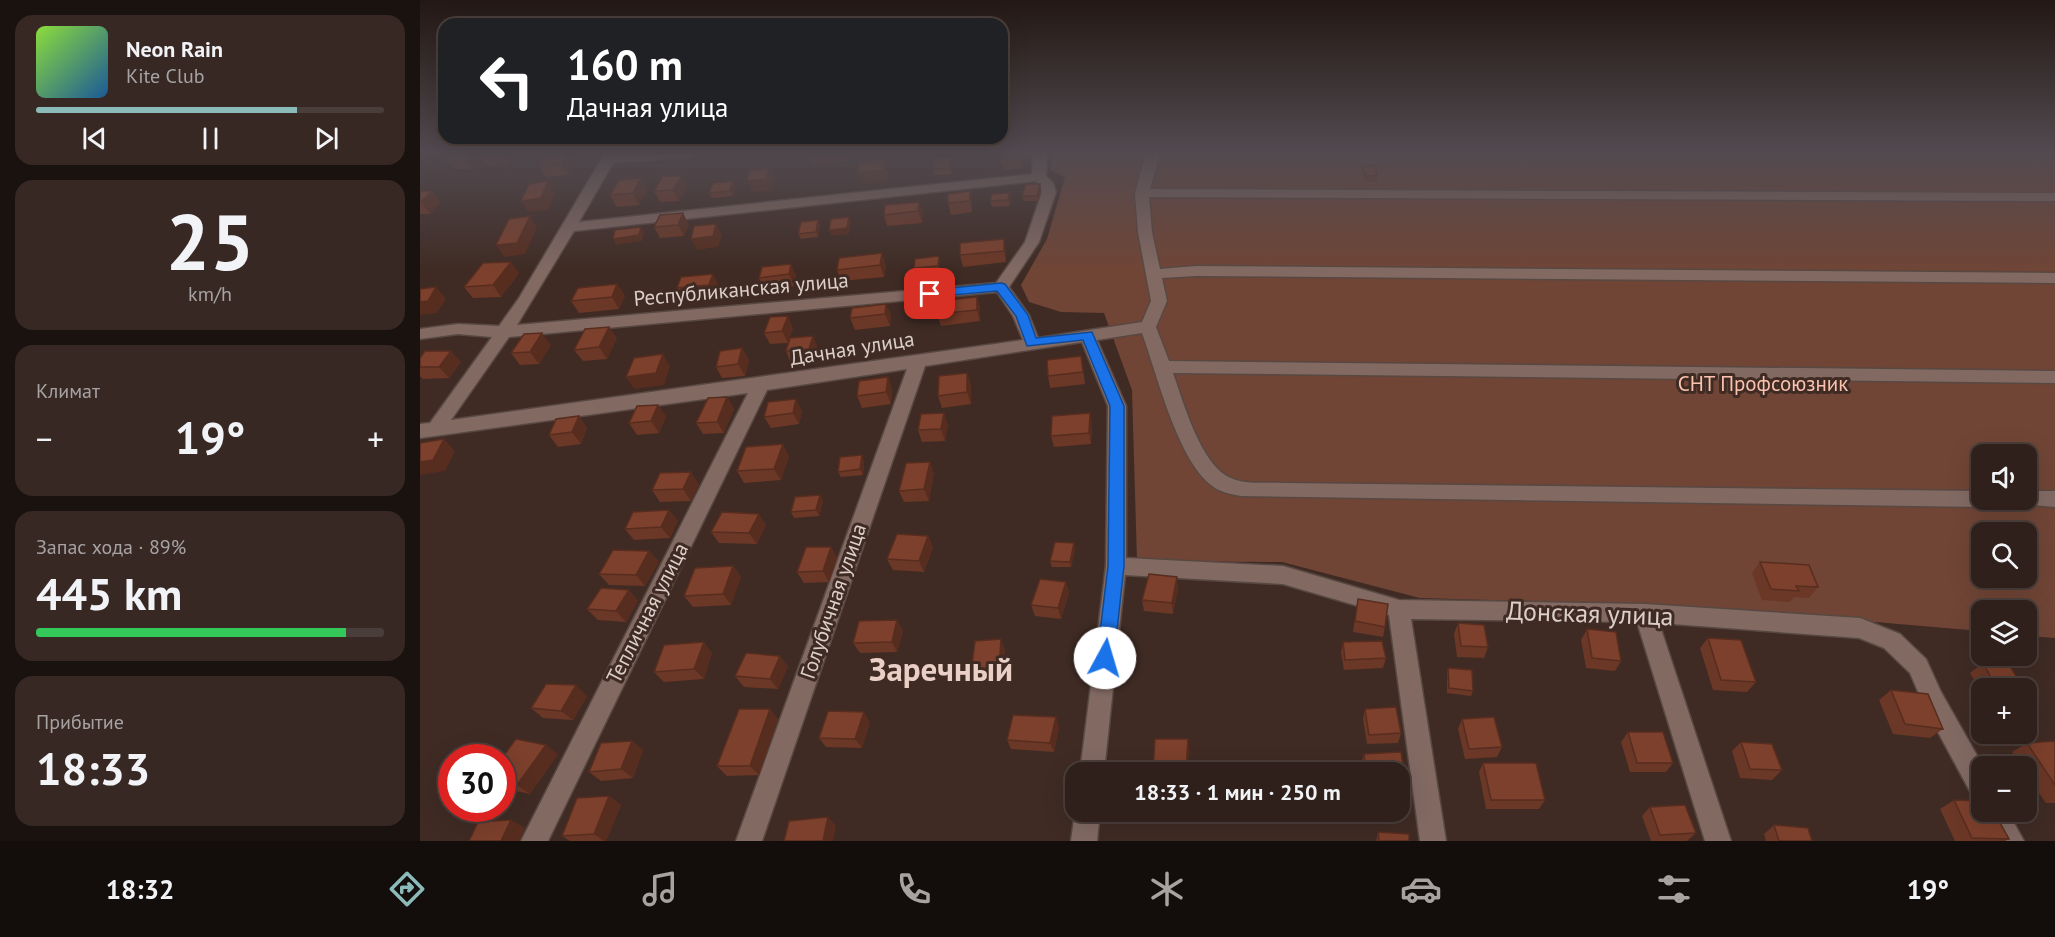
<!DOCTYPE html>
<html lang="ru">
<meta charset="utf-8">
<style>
:root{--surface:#2f201b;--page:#372824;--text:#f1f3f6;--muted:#a7a3a3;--line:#4a3e3a;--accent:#8bbbb9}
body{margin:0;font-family:"PT Sans",sans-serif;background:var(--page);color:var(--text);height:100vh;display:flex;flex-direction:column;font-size:22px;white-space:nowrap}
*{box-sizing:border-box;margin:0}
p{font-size:20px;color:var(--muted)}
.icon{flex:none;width:33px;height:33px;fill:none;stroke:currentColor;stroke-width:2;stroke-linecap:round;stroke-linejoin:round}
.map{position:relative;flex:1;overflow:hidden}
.details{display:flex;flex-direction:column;gap:15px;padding:15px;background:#1a120f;width:420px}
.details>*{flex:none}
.guide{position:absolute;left:18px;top:18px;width:570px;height:126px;border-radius:18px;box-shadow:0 6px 24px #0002,0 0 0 2px var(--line);background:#202124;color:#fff;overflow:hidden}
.fabs{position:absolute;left:1551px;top:444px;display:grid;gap:12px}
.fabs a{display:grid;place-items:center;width:66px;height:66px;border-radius:12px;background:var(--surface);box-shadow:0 6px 24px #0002,0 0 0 2px var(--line);font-size:30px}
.speed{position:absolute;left:18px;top:744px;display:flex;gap:12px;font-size:30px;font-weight:700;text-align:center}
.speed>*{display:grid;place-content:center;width:78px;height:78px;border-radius:50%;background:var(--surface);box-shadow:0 6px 24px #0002,0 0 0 2px var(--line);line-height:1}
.speed .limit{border:9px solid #d22;background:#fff;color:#111}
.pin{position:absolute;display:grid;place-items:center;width:51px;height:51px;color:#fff;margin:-26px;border-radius:12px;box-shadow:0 3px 9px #0006}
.me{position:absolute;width:66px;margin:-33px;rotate:6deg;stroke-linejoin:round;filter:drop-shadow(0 0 4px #0008)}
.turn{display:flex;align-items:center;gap:21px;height:126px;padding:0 30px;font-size:27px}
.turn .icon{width:78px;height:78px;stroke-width:2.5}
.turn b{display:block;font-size:42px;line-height:51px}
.big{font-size:45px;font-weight:700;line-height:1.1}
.details .widget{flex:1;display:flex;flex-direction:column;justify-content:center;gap:9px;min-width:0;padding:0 21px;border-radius:18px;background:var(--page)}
.details .dial{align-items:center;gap:0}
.dial b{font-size:78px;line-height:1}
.song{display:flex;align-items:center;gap:18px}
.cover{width:72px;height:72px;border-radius:9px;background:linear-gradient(135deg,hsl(90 70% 55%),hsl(210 70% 35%))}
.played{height:6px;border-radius:3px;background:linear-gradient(90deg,var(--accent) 75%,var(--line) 75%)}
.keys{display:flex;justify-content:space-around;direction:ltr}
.heat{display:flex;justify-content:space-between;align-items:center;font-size:33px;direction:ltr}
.charge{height:9px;border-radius:4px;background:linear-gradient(90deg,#34c759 89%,var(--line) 0)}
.trip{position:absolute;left:645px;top:762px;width:345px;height:60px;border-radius:18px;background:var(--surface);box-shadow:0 6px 24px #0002,0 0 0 2px var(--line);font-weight:700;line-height:60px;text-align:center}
.menu{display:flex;height:96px;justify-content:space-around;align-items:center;background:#130d0b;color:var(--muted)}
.menu .icon{width:42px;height:42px}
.menu .active{color:var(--accent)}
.menu b{font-size:27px;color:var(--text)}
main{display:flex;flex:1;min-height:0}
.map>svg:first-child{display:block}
.green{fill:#704536;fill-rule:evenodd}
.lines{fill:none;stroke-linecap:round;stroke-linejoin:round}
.minor-casing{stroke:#584842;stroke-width:3}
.minor{fill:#826a63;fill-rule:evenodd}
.wall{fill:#6b3726}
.shaded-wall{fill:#572d1f}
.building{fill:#7c402c;stroke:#572d1f;stroke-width:1.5}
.route{fill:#1a73e8;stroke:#114b97;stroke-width:1.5}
.labels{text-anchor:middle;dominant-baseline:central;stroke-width:6;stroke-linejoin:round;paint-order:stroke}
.street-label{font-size:21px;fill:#dccfca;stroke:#3f2b24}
.park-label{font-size:21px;fill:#fbc2af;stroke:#3f2b24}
.near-street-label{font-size:26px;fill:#dccfca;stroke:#3f2b24}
.near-district-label{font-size:33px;font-weight:bold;fill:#eacfc6;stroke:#3f2b24}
</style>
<main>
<section class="details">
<div class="widget">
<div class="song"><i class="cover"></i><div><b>Neon Rain</b><p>Kite Club</p></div></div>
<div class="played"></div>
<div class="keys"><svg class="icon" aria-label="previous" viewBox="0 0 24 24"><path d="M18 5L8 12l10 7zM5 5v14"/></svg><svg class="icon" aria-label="pause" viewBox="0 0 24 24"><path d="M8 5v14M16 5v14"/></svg><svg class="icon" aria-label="next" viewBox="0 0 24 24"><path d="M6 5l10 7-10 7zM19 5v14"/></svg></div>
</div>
<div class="widget dial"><b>25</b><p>km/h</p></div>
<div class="widget"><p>Климат</p>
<div class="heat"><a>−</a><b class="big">19°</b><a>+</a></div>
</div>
<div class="widget"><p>Запас хода · 89%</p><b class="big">445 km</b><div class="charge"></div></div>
<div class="widget"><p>Прибытие</p><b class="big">18:33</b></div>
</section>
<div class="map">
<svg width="1635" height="841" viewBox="0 0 1635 841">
<rect width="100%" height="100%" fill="#3f2b24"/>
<path class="green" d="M632,153H1635V638L1607,636L1606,610H1562L1561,631L1255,605L1000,598L862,562L717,561L712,390L684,313L641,312L609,302L601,285L627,239L645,177L630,170ZM1562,454H1606V500H1562ZM1562,532H1606V578H1562Z"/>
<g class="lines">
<defs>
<path id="minor" d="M185,153H277L270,157L193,163L159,222L612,174L613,153H627L626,176L633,183L636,192L619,242L589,287L609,315L618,338L722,322L731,301L718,232L715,193L726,153H740L730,189L1635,193V201L729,197L732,232L740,269L776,266L1635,273V283L776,276L742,278L747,301L736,327L749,361L1635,371V383L753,373C763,401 781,466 811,478C826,485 846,482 862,483L1562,491V500H1571L1569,504L1562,507L821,496C811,494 799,492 791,485C757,458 737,374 722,333L677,340L706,406V558L863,566L979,600L1225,604L1440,618L1480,634L1506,659L1521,692L1563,766L1562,800L1553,797L1505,708L1490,673L1464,648L1439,638L1239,623L1311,841H1285L1217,622L991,619L1026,841H1000L969,615L863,584L705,575L684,772H660L686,566L688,406L662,342L505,366L342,841H316L487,369L347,390L128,841H101L328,393L0,438V424L10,423L72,337L38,334L0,339V329L38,324L79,326L99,298ZM616,181L622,192L605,242L576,283L97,325L154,231ZM577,292L593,316L603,340L31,420L89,337Z
M1606,491H1635V507L1599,504L1597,500H1606Z
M655,812H680L677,841H651Z
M1561,812H1588L1604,841H1577Z"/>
</defs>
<use href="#minor" class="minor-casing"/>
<use href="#minor" class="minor"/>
</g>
<path class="wall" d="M32,153H98L88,164L66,165L62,159L53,169H35L27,158Z
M386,153H429L427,162L390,165Z
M581,153H603V168L583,170L580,159Z
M159,155L148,175L126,177L119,166Z
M531,157L533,163L531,174L514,175L513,169Z
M942,166L957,176L956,182H944L942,171Z
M262,176L268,187L259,201L240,202L234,191Z
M221,178L227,190L219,205L197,207L190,195Z
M620,184L621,190L618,201H603L602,196Z
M316,187L313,196L292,198L289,193Z
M0,191L20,202L10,214H0Z
M550,191L552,203V212L531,215L528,203Z
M589,193L591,198L590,206L572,207L570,201Z
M499,202L503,213L502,223L467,226L464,215Z
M263,213L269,225L264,236L240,238L234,227Z
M398,220L400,226L398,237L381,239L378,234Z
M586,250V262L543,267L540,255Z
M419,258L466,265L464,277L421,281L417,270Z
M520,262V271L496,274L494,268Z
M342,267L376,275L374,286L344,290L339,278Z
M99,273L81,297L53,298L44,287Z
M261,277L299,286L295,297L263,300L257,288Z
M197,284L205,296L199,309L159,313L151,301Z
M557,297L560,308V321L521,326L517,314Z
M466,304L471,315L470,326L435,330L430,318Z
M373,328L368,343L350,344L344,333Z
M197,338L187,359L163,361L154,350Z
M131,345L119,364L100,365L91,353Z
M322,348L329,360L325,376L302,378L296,367Z
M398,348L394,361L371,363L366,351Z
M0,358L41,362L29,378L3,379L0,376Z
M663,368L665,384L630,388L628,376Z
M468,377L472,389L471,404L442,408L437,396Z
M551,384V404L522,408L518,396Z
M307,397L314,409L304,433L283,434L276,423Z
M382,411L379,424L351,428L344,417Z
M159,416L167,428L161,444L138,447L129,435Z
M246,416L239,433L217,435L209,423Z
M528,424L525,441L502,442L498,430Z
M672,425L671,444L634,447L631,436Z
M369,456L361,480L324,483L317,471Z
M444,461L443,475L421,477L418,472Z
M514,473L509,501L484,502L479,491Z
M279,484L271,501L240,502L232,490Z
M400,495L403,501L399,516L374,518L371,512Z
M249,510L258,521L250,538L214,540L205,529Z
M346,525L337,544L299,543L291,532Z
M508,536L513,547L504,572L473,570L467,559Z
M411,547L417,558L409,582L384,583L377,572Z
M655,549L651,567H632L630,561Z
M229,551L239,562L225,586L189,585L179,574Z
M1340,562L1398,587L1389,598L1374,597L1370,602L1342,600L1332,573Z
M313,566L321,577L311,605L273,607L264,596Z
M646,582L649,593L641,619L615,616L611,605Z
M758,588L753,614L724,611L722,600Z
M209,590L218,601L206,622L178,620L167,609Z
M938,599L965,627L963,637L933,632Z
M477,620L483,631L477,652L440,653L433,643Z
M1038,623L1068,647L1064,658L1037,657L1034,634Z
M1167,629L1201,661L1195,671L1166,668L1161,640Z
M1288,638L1336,682L1327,692L1293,690L1280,648Z
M923,642L966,658L963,668L924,670L921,653Z
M585,650L583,680L556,683L551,673Z
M292,653L284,679L244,682L234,672Z
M1563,663L1603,688H1562V694L1550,673Z
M368,666L358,689L324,687L315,676Z
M1028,668L1053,691L1051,696L1027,693V673Z
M1471,690L1523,729L1510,738L1473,734L1459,700Z
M167,696L153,720L123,718L111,708Z
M945,709L981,733L978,743L947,744L943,719Z
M358,719L339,775L307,776L297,766Z
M1042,719L1082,747L1077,757L1045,759L1038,729Z
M450,722L442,748L406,747L399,738Z
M639,727L634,752L591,749L587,740Z
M1208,732L1253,763L1246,772H1210L1201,742Z
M212,741L223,750L213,778L181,781L169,772Z
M1635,741V803H1626L1606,774V766H1602L1592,752L1607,743Z
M1321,742L1362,770L1352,780L1320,778L1312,751Z
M981,752L985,778L982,787L980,788V772H943L941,763L944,754Z
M138,754L110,794L82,788V758Z
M1063,763L1125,800L1119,809H1066L1059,772Z
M189,796L201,805L186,841H150L142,836Z
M1534,800L1589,839L1585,841H1535L1520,809Z
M1230,807L1276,833L1267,841H1231L1222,816Z
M1354,825L1392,841H1346L1344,834Z
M958,832L989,841H956Z"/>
<path class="shaded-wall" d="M50,153H63L59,154L62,159L53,169L45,158Z
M81,153H98L88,164Z
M147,153H158L159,155L148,175L141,164Z
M424,153H429L427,162Z
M601,153H603L604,157L603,168L601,157Z
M531,157L533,163L531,174L530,168Z
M465,159L468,170V181L442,184L438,173Z
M349,168L354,179L351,190L332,192L327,181Z
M262,176L268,187L259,201L253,190Z
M221,178L227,190L219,205L213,193Z
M128,181L135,193L128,210L108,212L101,201Z
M313,181L316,187L313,196L310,191Z
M620,184L621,190L618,201L617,196Z
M12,191L20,202L10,214L1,202Z
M550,191L552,203V212L550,201Z
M589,193L591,198L590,206L588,200Z
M499,202L503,213L502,223L498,211Z
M263,213L269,225L264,236L258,225Z
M110,216L117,228L105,254L84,257L76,245Z
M429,217L431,222L429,234L412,236L409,230Z
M398,220L400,226L398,237L396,232Z
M296,224L302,235L298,247L277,250L271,239Z
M221,227L224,232L222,241L196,245L193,239Z
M584,239L586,250V262L584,251Z
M462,253L466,265L464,277L460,265Z
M519,256L520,262V271L518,266Z
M91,262L99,273L81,297L73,285Z
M371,264L376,275L374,286L369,274Z
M293,274L299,286L295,297L289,285Z
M197,284L205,296L199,309L192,297Z
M16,287L26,299L17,313L0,315V302Z
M557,297L560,308V321L557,310Z
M466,304L471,315L470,326L465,314Z
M368,316L373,328L368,343L362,331Z
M189,327L197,338L187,359L179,347Z
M122,333L131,345L119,364L110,352Z
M393,336L398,348L394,361L389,349Z
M322,348L329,360L325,376L318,364Z
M31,351L41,362L29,378L19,367Z
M243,354L250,366L244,385L214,389L206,377Z
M547,373L551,384V404L547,392Z
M468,377L472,389L471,404L466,392Z
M307,397L314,409L304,433L297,422Z
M376,399L382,411L379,424L373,413Z
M238,405L246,416L239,433L231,421Z
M524,413L528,424L525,441L521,429Z
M670,413L672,425L671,444L669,433Z
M159,416L167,428L161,444L152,432Z
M24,439L35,451L25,471L0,475V462Z
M363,444L369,456L361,480L354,469Z
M442,455L444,461L443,475L440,469Z
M510,462L514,473L509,501L504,489Z
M271,472L279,484L271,501L263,489Z
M400,495L403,501L399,516L396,510Z
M249,510L258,521L250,538L241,527Z
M339,514L346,525L337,544L329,533Z
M508,536L513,547L504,572L499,561Z
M654,543L655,549L651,567L650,562Z
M411,547L417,558L409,582L403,571Z
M229,551L239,562L225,586L216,575Z
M313,566L321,577L311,605L303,594Z
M757,577L758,588L753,614L752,603Z
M646,582L649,593L641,619L638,608Z
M209,590L218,601L206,622L196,611Z
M477,620L483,631L477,652L472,642Z
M581,639L585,650L583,680L579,670Z
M284,642L292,653L284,679L274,669Z
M360,656L368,666L358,689L350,679Z
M156,685L167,696L153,720L141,711Z
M350,709L358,719L339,775L330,766Z
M444,712L450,722L442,748L435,739Z
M636,717L639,727L634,752L630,743Z
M768,739L769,749L768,772H766Z
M212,741L223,750L213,778L201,769Z
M126,745L138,754L110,794L97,785Z
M189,796L201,805L186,841H184L174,834Z
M408,817L416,826L413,841H403Z
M91,820L105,828L99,841H81Z"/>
<path class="building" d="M32,153H50L45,158H27Z
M127,153H147L141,164L119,166Z
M581,153H601V157L580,159Z
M531,157L530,168L513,169L515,158Z
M465,159L464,170L438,173L439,162Z
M955,165L957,176H945L942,166Z
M349,168L346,179L327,181L330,170Z
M243,176H262L253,190L234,191Z
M221,178L213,193L190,195L199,180Z
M128,181L121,198L101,201L109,184Z
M313,181L310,191L289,193L293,183Z
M606,184H620L617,196H602Z
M0,191H12L1,202H0Z
M550,191V201L528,203V194Z
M589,193L588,200L570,201L572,194Z
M499,202L498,211L464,215L465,205Z
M263,213L258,225L234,227L240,215Z
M110,216L97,243L76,245L89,219Z
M429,217L427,228L409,230L411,219Z
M398,220L396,232L378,234L381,222Z
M296,224L293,236L271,239L274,226Z
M221,227L219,235L193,239L195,230Z
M584,239V251L540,255V243Z
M462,253L460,265L417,270L419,258Z
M519,256L518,266L494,268L495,259Z
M91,262L73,285L44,287L63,263Z
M371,264L369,274L339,278L342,267Z
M293,274L289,285L257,288L261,277Z
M197,284L192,297L151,301L158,288Z
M16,287L8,301L0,302V289Z
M557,297V310L517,314L518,301Z
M466,304L465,314L430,318L432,308Z
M368,316L362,331L344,333L350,317Z
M189,327L179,347L154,350L165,329Z
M122,333L110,352L91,353L104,334Z
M393,336L389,349L366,351L370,338Z
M322,348L318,364L296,367L300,351Z
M5,351H31L19,367H0V358Z
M243,354L236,373L206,377L214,358Z
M661,356L663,372L628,376L627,360Z
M547,373V392L518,396L519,376Z
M468,377L466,392L437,396L439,381Z
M307,397L297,422L276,423L288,398Z
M376,399L373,413L344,417L348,402Z
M238,405L231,421L209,423L217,406Z
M524,413L521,429L498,430L501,414Z
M670,413L669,433L631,436L632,416Z
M159,416L152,432L129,435L136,419Z
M24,439L13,460L0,462V443Z
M363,444L354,469L317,471L326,447Z
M442,455L440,469L418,472L420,457Z
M510,462L504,489L479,491L486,463Z
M271,472L263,489L232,490L240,473Z
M400,495L396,510L371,512L375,497Z
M249,510L241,527L205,529L213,512Z
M302,512L339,514L329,533L291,532Z
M477,534L508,536L499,561L467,559Z
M635,542L654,543L650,562L630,561Z
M386,547H411L403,571L377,572Z
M193,550L229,551L216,575L179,574Z
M1340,562L1389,565L1398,587L1376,586L1379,591L1351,589Z
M313,566L303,594L264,596L275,568Z
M729,574L757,577L752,603L722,600Z
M620,579L646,582L638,608L611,605Z
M181,588L209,590L196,611L167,609Z
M938,599L968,604L965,627L935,621Z
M477,620L472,642L433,643L439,621Z
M1038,623L1064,625L1068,647L1041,646Z
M1167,629L1196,632L1201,661L1172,658Z
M1288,638L1321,640L1336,682L1301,680Z
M581,639L579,670L551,673L555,641Z
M962,641L966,658L925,660L923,642Z
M284,642L274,669L234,672L244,645Z
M326,653L360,656L350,679L315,676Z
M1563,663L1589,664L1603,688H1577Z
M1028,668L1052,670L1053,691L1029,688Z
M126,684L156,685L141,711L111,708Z
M1471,690L1508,694L1523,729L1485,724Z
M976,707L981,733L949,735L945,709Z
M319,709H350L330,766H297Z
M408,711L444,712L435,739L399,738Z
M593,715L636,717L630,743L587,740Z
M1074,717L1082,747L1049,749L1042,719Z
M1208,732H1243L1253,763H1217Z
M96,739L126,745L97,785L82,782V758Z
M735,739H768L766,772H733Z
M212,741L201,769L169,772L181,743Z
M1635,741V785L1607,743Z
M1321,742L1352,744L1362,770L1330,769Z
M981,752L985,778L980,779V772H946L944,754Z
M1063,763H1116L1125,800H1071Z
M189,796L174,834L142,836L157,798Z
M1534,800L1562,801V812H1574L1589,839L1552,838Z
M1265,805L1276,833L1240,835L1230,807Z
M408,817L403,841H364L369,821Z
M91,820L81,841H49L58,822Z
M1354,825L1388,828L1392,841H1359Z
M958,832L989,834V841H959Z"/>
<linearGradient id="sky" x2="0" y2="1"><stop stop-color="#231814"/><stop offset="0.56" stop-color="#524a50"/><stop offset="1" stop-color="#524a50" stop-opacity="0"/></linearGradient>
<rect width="1635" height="271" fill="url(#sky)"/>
<path class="route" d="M581,283L585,284L608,315L616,338L672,332L704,406V566L694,658L691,663L685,665L679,663L677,658L688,566L690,406L663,340L607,346L596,316L577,291L510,297L504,294L510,290Z"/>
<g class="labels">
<g class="street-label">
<text transform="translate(321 289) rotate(-5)">Республиканская улица</text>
<text transform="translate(432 348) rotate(-9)">Дачная улица</text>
<text transform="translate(413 601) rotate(-71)">Голубичная улица</text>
<text transform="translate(227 613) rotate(-63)">Тепличная улица</text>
</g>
<g class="park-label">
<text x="1343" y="383">СНТ Профсоюзник</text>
</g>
<g class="near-street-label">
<text transform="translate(1170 613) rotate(2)">Донская улица</text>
</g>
<g class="near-district-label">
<text x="521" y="668">Заречный</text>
</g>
</g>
</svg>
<div class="fabs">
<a><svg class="icon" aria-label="sound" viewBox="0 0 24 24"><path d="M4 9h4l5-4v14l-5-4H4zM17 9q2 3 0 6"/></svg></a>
<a><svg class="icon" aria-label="search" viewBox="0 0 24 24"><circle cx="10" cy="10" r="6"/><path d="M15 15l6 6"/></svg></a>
<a><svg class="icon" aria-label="layers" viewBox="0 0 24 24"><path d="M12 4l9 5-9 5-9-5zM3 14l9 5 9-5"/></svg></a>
<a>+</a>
<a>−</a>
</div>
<div class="speed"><div class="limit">30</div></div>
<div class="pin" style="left:510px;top:294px;background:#d93025"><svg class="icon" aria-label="arrive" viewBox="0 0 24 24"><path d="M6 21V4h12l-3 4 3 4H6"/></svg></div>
<svg class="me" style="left:685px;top:658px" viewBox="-20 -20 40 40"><circle r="19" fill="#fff"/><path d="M0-13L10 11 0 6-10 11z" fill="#1a73e8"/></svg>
<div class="trip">18:33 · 1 мин · 250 m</div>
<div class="guide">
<div class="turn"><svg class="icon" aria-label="left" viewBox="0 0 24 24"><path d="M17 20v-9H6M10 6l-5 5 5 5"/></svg><div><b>160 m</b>Дачная улица</div></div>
</div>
</div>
</main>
<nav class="menu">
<b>18:32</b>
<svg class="icon active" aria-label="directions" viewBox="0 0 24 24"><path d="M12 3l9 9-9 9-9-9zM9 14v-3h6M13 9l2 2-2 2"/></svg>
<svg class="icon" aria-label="music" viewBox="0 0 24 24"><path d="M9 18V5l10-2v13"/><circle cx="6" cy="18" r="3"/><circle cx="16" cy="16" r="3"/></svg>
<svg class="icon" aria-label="phone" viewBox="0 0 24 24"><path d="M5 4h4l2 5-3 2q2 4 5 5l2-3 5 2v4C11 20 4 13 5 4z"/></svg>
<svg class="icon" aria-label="climate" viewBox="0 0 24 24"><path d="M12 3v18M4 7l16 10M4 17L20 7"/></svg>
<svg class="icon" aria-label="car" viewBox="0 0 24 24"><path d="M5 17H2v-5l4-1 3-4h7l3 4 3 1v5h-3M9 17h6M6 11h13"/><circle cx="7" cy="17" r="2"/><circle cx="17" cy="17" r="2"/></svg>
<svg class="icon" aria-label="filters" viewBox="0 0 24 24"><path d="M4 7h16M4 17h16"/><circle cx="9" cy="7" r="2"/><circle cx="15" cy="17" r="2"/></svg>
<b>19°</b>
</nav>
